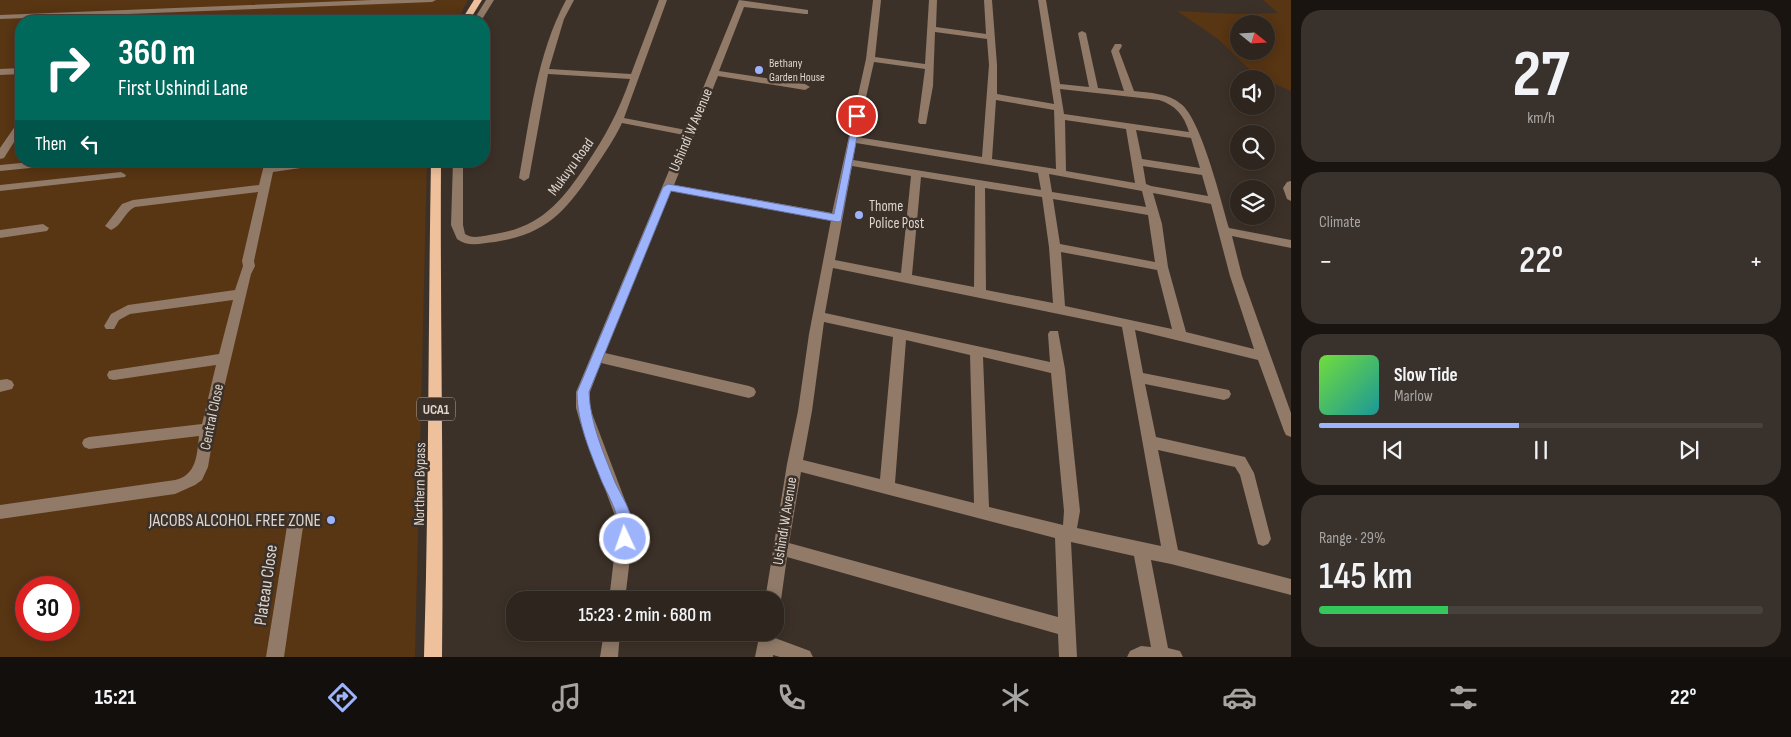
<!DOCTYPE html>
<meta charset="utf-8">
<style>
:root{--surface:#2d251e;--page:#39312b;--text:#f1f3f6;--muted:#a7a5a4;--line:#48423c;--accent:#9db4fd}
body{margin:0;font-family:"Sofia Sans Condensed",sans-serif;background:var(--page);color:var(--text);height:100vh;display:flex;flex-direction:column;font-size:19px;white-space:nowrap}
*{box-sizing:border-box;margin:0}
p{font-size:16px;color:var(--muted)}
.icon{flex:none;width:28px;height:28px;fill:none;stroke:currentColor;stroke-width:2;stroke-linecap:round;stroke-linejoin:round}
.map{position:relative;flex:1;overflow:hidden}
.details{display:flex;flex-direction:column;gap:10px;padding:10px;background:#191410;width:500px}
.details>*{flex:none}
.top-card{position:absolute;left:15px;top:15px;width:475px;height:152px;border-radius:20px;box-shadow:0 2px 12px #0003,0 0 0 1px var(--line);background:#00695c;color:#fff;overflow:hidden}
.needle{width:32px;rotate:108deg}
.buttons{position:absolute;left:1230px;top:15px;display:grid;gap:10px}
.buttons a{display:grid;place-items:center;width:45px;height:45px;border-radius:50%;background:var(--surface);box-shadow:0 2px 12px #0003,0 0 0 1px var(--line);font-size:25px}
.speed{position:absolute;left:15px;top:576px;display:flex;gap:10px;font-size:25px;font-weight:700;text-align:center}
.speed>*{display:grid;place-content:center;width:65px;height:65px;border-radius:50%;background:var(--surface);box-shadow:0 2px 12px #0003,0 0 0 1px var(--line);line-height:1}
.speed .limit{border:8px solid #d22;background:#fff;color:#111}
.pin{position:absolute;display:grid;place-items:center;width:42px;height:42px;color:#fff;margin:-21px;border:2px solid #fff;border-radius:50%;box-shadow:0 1px 5px #0007}
.me{position:absolute;width:55px;margin:-28px;rotate:357deg;stroke-linejoin:round;filter:drop-shadow(0 0 4px #0008)}
.turn{display:flex;align-items:center;gap:18px;height:105px;padding:0 20px;font-size:22px}
.turn .icon{width:65px;height:65px;stroke-width:2.5}
.turn b{display:block;font-size:35px;line-height:42px}
.then{display:flex;align-items:center;height:48px;padding:0 20px;background:#0003;gap:10px;font-size:19px}
.big{font-size:38px;font-weight:600;line-height:1.1}
.details .widget{flex:1;display:flex;flex-direction:column;justify-content:center;gap:8px;min-width:0;padding:0 18px;border-radius:20px;background:var(--page)}
.details .dial{align-items:center;gap:0}
.dial b{font-size:65px;line-height:1}
.song{display:flex;align-items:center;gap:15px}
.cover{width:60px;height:60px;border-radius:8px;background:linear-gradient(135deg,hsl(100 70% 55%),hsl(180 70% 35%))}
.played{height:5px;border-radius:2px;background:linear-gradient(90deg,var(--accent) 45%,var(--line) 45%)}
.keys{display:flex;justify-content:space-around;direction:ltr}
.heat{display:flex;justify-content:space-between;align-items:center;font-size:28px;direction:ltr}
.charge{height:8px;border-radius:4px;background:linear-gradient(90deg,#34c759 29%,var(--line) 0)}
.trip{position:absolute;left:506px;top:591px;width:278px;height:50px;border-radius:20px;background:var(--surface);box-shadow:0 2px 12px #0003,0 0 0 1px var(--line);font-weight:600;line-height:50px;text-align:center}
.menu{display:flex;height:80px;justify-content:space-around;align-items:center;background:#120f0c;color:var(--muted)}
.menu .icon{width:35px;height:35px}
.menu .active{color:var(--accent)}
.menu b{font-size:22px;color:var(--text)}
main{display:flex;flex:1;min-height:0}
.map>svg:first-child{display:block}
.green{fill:#583513;fill-rule:evenodd}
.lines{fill:none;stroke-linecap:round;stroke-linejoin:round}
.minor{fill:#917a68;fill-rule:evenodd}
.major{fill:#eec09b;fill-rule:evenodd}
.route{fill:#9db4fd;stroke:#6675a4}
.poi-dot{fill:#9db4fd;stroke:#3c3128;stroke-width:2}
.labels{text-anchor:middle;dominant-baseline:central;stroke-width:5;stroke-linejoin:round;paint-order:stroke}
.far-poi-label{font-size:12px;fill:#ddd5d0;stroke:#3c3128;text-anchor:start}
.shield{fill:#3c3128;stroke:#ada49e;stroke-width:1}
.shield-label{font-size:14px;font-weight:bold;fill:#ddd5d0}
.street-label{font-size:15px;fill:#ddd5d0;stroke:#3c3128}
.poi-label{font-size:15px;fill:#ddd5d0;stroke:#3c3128;text-anchor:start}
.near-poi-label{font-size:18px;fill:#ddd5d0;stroke:#3c3128;text-anchor:end}
.near-street-label{font-size:18px;fill:#ddd5d0;stroke:#3c3128}
</style>
<main>
<div class="map">
<svg width="1291" height="657" viewBox="0 0 1291 657">
<rect width="100%" height="100%" fill="#3c3128"/>
<path class="green" d="M0,0H468L457,21H21V161H427L415,657H0ZM26,588H69V630H26Z
M1263,0H1291V91L1263,79L1248,68L1218,39L1177,11L1234,14L1278,13ZM1239,24H1266V51H1239Z"/>
<g class="lines">
<path class="minor" d="M372,0H436L432,2L0,19V15Z
M486,0H494L481,21H473Z
M566,0H574L564,19L549,69L631,74L659,0H667L624,118L686,130L739,0L808,10V14H805L744,7L719,71L805,84L810,87L805,90L718,76L674,185L832,213L866,59L873,0H881L875,57L925,64L929,0H937L936,27L986,34L984,0H992L997,65V94L1054,104L1038,0H1046L1060,84L1089,87L1078,33L1082,31L1086,33L1098,88L1124,91L1111,51L1115,44H1121L1122,46L1119,51L1134,91C1150,93 1168,93 1181,104C1201,119 1221,201 1229,228L1291,240V248L1232,236L1242,276L1291,413V437L1286,435L1284,431L1258,360L1135,330L1143,373L1229,390L1231,394L1229,398L1224,400L1145,384L1156,437L1245,457L1254,473L1271,539L1268,544L1263,546L1258,544L1240,475L1235,467L1158,450L1178,550L1291,579V595L1171,564L1151,560L1168,648L1180,651L1183,657H1127L1130,651L1141,646L1151,647L1134,556L1071,542L1077,657H1059L1058,634L787,557L781,600L779,606L775,607V600H765L787,464L798,411L809,334L831,220L671,191L605,353L749,386L754,388L756,392L754,396L749,398L601,363L590,392V408L634,524L625,600H609L618,524L580,422L576,408V392L684,135L622,123C614,140 604,154 594,169C566,211 547,234 495,242C482,243 469,248 457,239L451,225L453,161H463V225L465,234C473,240 486,235 495,234C541,227 562,201 586,165C605,137 619,111 630,79L548,74L529,178L524,181L519,178C530,118 537,54 566,0ZM935,32L987,39L989,65L982,157L857,137L874,62L925,69L918,122L920,124H926L933,86ZM1060,89L1159,100C1175,105 1184,115 1189,132L1064,114ZM996,100L1054,110L1056,169L992,159ZM1065,120L1126,129L1135,183L1066,171ZM1136,130L1191,138L1200,168L1142,159ZM856,143L1038,173L1041,190L853,160ZM852,166L911,176L901,273L835,260ZM1143,166L1202,175L1208,196L1151,186L1146,184ZM1049,174L1142,191L1146,207L1052,192ZM921,177L975,186L974,287L912,275ZM985,188L1042,197L1049,247L1053,303L986,290ZM1153,193L1211,204L1230,276L1254,349L1186,332L1168,267L1162,224ZM1053,199L1148,215L1155,262L1060,244ZM1061,252L1157,270L1172,329L1065,306ZM833,268L1122,327L1161,546L1077,528L1080,511L1065,369L1058,331H1050L1048,334L1050,362L825,313ZM824,322L893,337L880,479L803,460L812,411ZM906,340L970,355L974,503L895,483ZM983,357L1051,373L1064,511L1063,525L989,507ZM801,472L1055,538L1058,617L789,543Z
M21,68V74L0,75V69Z
M21,121V131L4,158L0,159V148L18,122Z
M42,161L45,164L40,167L0,171V165Z
M166,161H176L173,166L169,167L164,164Z
M265,161H275L274,165L302,161H333L328,164L273,172L254,261L255,266L251,274L215,426L208,467L202,480L195,485L175,494L0,519V505L175,480C197,475 197,454 199,436L89,449L84,447L82,443L84,439L89,437L202,424L216,365L114,380L109,379L107,375L109,371L114,370L219,354L233,300L130,314L119,320L114,329H106L104,326L111,314L128,305L235,290L243,266L242,261L258,192L135,207C124,212 122,226 111,230L105,226L122,204L133,200L259,185Z
M121,172L126,175L125,177L0,191V185Z
M1291,181V201L1287,199L1283,188L1287,182Z
M43,224L49,228L47,231L0,238V230Z
M7,379L12,381L14,385L12,389L0,392V380Z
M296,513L301,515L304,520L284,657H266L288,520L291,515Z
M775,629V638L810,651L813,657H780L773,655V657H755L760,632H775Z
M604,632H620L618,657H600Z"/>
<path class="major" d="M474,0H482L469,21H461Z
M431,161H441C440,327 444,492 442,657H424C429,492 428,327 431,161Z"/>
</g>
<path class="route" d="M854,114L861,116L841,221L838,222L671,191L589,392C590,423 604,454 615,482C620,493 628,505 631,517C633,525 633,537 630,544L625,546L620,544C616,535 620,526 617,517C614,505 607,493 602,482C591,454 577,423 577,392L663,187L668,184L834,214Z"/>
<g class="poi-dot">
<circle cx="759" cy="70" r="5"/>
<circle cx="859" cy="215" r="5"/>
<circle cx="331" cy="520" r="5"/>
</g>
<g class="labels">
<g class="far-poi-label">
<text x="769" y="63">Bethany<tspan x="769" dy="14">Garden House</tspan></text>
</g>
<rect class="shield" x="417" y="397.5" width="38" height="23" rx="4"/>
<g class="shield-label">
<text x="436" y="409">UCA1</text>
</g>
<g class="street-label">
<text transform="translate(691 130) rotate(-67)">Ushindi W Avenue</text>
<text transform="translate(571 167) rotate(-54)">Mukuyu Road</text>
<text transform="translate(212 417) rotate(-78)">Central Close</text>
<text transform="translate(420 484) rotate(-89)">Northern Bypass</text>
<text transform="translate(785 521) rotate(-81)">Ushindi W Avenue</text>
</g>
<g class="poi-label">
<text x="869" y="206">Thome<tspan x="869" dy="17">Police Post</tspan></text>
</g>
<g class="near-poi-label">
<text x="321" y="520">JACOBS ALCOHOL FREE ZONE</text>
</g>
<g class="near-street-label">
<text transform="translate(266 585) rotate(-82)">Plateau Close</text>
</g>
</g>
</svg>
<div class="buttons">
<a><svg class="needle" viewBox="-14 -14 28 28"><path d="M0-13l5 13h-10z" fill="#e53935"/><path d="M0 13l5-13h-10z" fill="#a7a5a4"/></svg></a>
<a><svg class="icon" aria-label="sound" viewBox="0 0 24 24"><path d="M4 9h4l5-4v14l-5-4H4zM17 9q2 3 0 6"/></svg></a>
<a><svg class="icon" aria-label="search" viewBox="0 0 24 24"><circle cx="10" cy="10" r="6"/><path d="M15 15l6 6"/></svg></a>
<a><svg class="icon" aria-label="layers" viewBox="0 0 24 24"><path d="M12 4l9 5-9 5-9-5zM3 14l9 5 9-5"/></svg></a>
</div>
<div class="speed"><div class="limit">30</div></div>
<div class="pin" style="left:857px;top:116px;background:#d93025"><svg class="icon" aria-label="arrive" viewBox="0 0 24 24"><path d="M6 21V4h12l-3 4 3 4H6"/></svg></div>
<svg class="me" style="left:625px;top:539px" viewBox="-20 -20 40 40"><circle r="17" fill="#9db4fd" stroke="#fff" stroke-width="3"/><path d="M0-11L8 9 0 5-8 9z" fill="#fff"/></svg>
<div class="trip">15:23 · 2 min · 680 m</div>
<div class="top-card">
<div class="turn"><svg class="icon" aria-label="right" viewBox="0 0 24 24"><path d="M7 20v-9h11M14 6l5 5-5 5"/></svg><div><b>360 m</b>First Ushindi Lane</div></div>
<div class="then">Then<svg class="icon" aria-label="left" viewBox="0 0 24 24"><path d="M17 20v-9H6M10 6l-5 5 5 5"/></svg></div>
</div>
</div>
<section class="details">
<div class="widget dial"><b>27</b><p>km/h</p></div>
<div class="widget"><p>Climate</p>
<div class="heat"><a>−</a><b class="big">22°</b><a>+</a></div>
</div>
<div class="widget">
<div class="song"><i class="cover"></i><div><b>Slow Tide</b><p>Marlow</p></div></div>
<div class="played"></div>
<div class="keys"><svg class="icon" aria-label="previous" viewBox="0 0 24 24"><path d="M18 5L8 12l10 7zM5 5v14"/></svg><svg class="icon" aria-label="pause" viewBox="0 0 24 24"><path d="M8 5v14M16 5v14"/></svg><svg class="icon" aria-label="next" viewBox="0 0 24 24"><path d="M6 5l10 7-10 7zM19 5v14"/></svg></div>
</div>
<div class="widget"><p>Range · 29%</p><b class="big">145 km</b><div class="charge"></div></div>
</section>
</main>
<nav class="menu">
<b>15:21</b>
<svg class="icon active" aria-label="directions" viewBox="0 0 24 24"><path d="M12 3l9 9-9 9-9-9zM9 14v-3h6M13 9l2 2-2 2"/></svg>
<svg class="icon" aria-label="music" viewBox="0 0 24 24"><path d="M9 18V5l10-2v13"/><circle cx="6" cy="18" r="3"/><circle cx="16" cy="16" r="3"/></svg>
<svg class="icon" aria-label="phone" viewBox="0 0 24 24"><path d="M5 4h4l2 5-3 2q2 4 5 5l2-3 5 2v4C11 20 4 13 5 4z"/></svg>
<svg class="icon" aria-label="climate" viewBox="0 0 24 24"><path d="M12 3v18M4 7l16 10M4 17L20 7"/></svg>
<svg class="icon" aria-label="car" viewBox="0 0 24 24"><path d="M5 17H2v-5l4-1 3-4h7l3 4 3 1v5h-3M9 17h6M6 11h13"/><circle cx="7" cy="17" r="2"/><circle cx="17" cy="17" r="2"/></svg>
<svg class="icon" aria-label="filters" viewBox="0 0 24 24"><path d="M4 7h16M4 17h16"/><circle cx="9" cy="7" r="2"/><circle cx="15" cy="17" r="2"/></svg>
<b>22°</b>
</nav>
